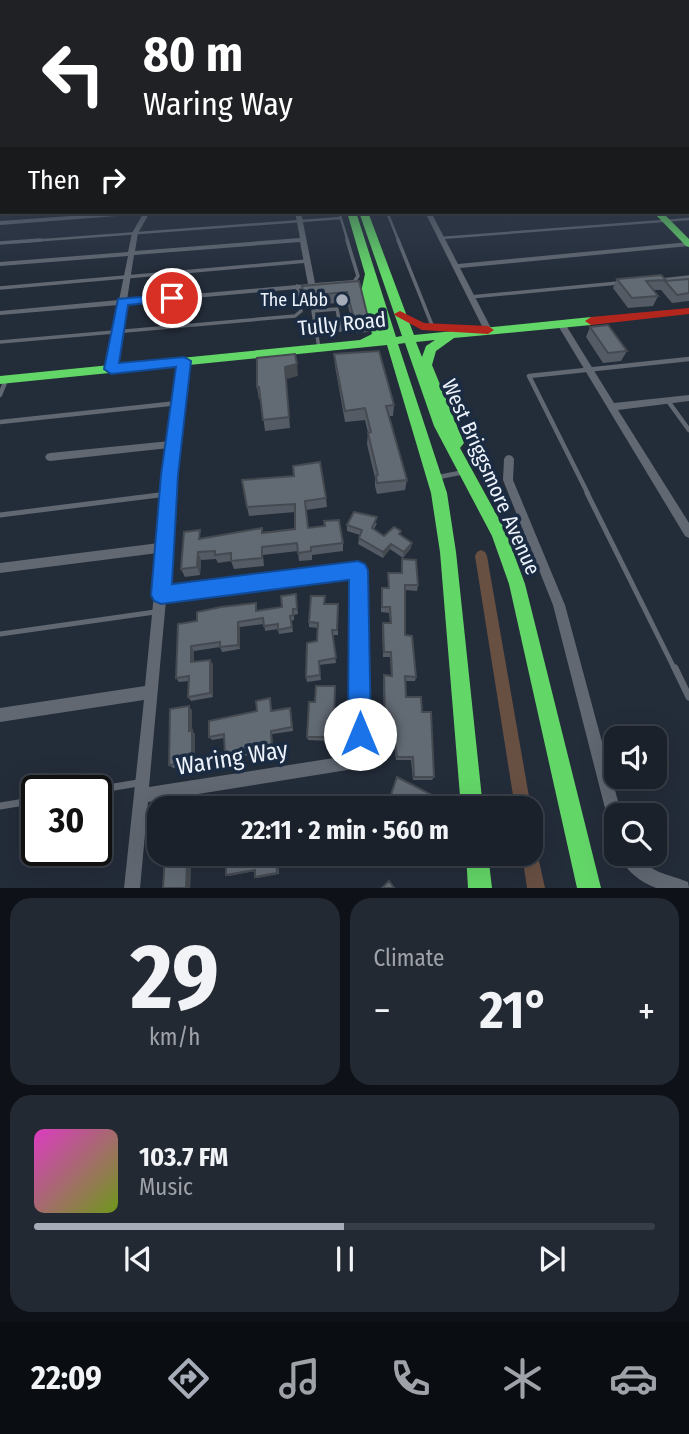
<!DOCTYPE html>
<meta charset="utf-8">
<style>
:root{--surface:#1a212b;--page:#232933;--text:#f1f3f6;--muted:#9fa3a9;--line:#383e47;--accent:#a6adb8}
body{margin:0;font-family:"Fira Sans Condensed",sans-serif;background:var(--page);color:var(--text);height:100vh;display:flex;flex-direction:column;font-size:26px;white-space:nowrap}
*{box-sizing:border-box;margin:0}
p{font-size:23px;color:var(--muted)}
.icon{flex:none;width:38px;height:38px;fill:none;stroke:currentColor;stroke-width:2;stroke-linecap:round;stroke-linejoin:round}
.map{position:relative;height:888px;overflow:hidden}
.sheet{display:flex;flex-direction:column;gap:10px;padding:10px;background:#0e1218;flex:1}
.sheet>*{flex:none}
.guide{position:absolute;left:0px;top:0px;width:690px;height:214px;box-shadow:0 7px 28px #0002,0 0 0 2px var(--line);background:#202124;color:#fff;overflow:hidden}
.controls{position:absolute;left:604px;top:726px;display:grid;gap:14px}
.controls a{display:grid;place-items:center;width:63px;height:63px;border-radius:14px;background:var(--surface);box-shadow:0 7px 28px #0002,0 0 0 2px var(--line);font-size:35px}
.speed{position:absolute;left:21px;top:775px;display:flex;gap:14px;font-size:35px;font-weight:700;text-align:center}
.speed>*{display:grid;place-content:center;width:91px;height:91px;border-radius:50%;background:var(--surface);box-shadow:0 7px 28px #0002,0 0 0 2px var(--line);line-height:1}
.speed .limit{border:4px solid #111;border-radius:10px;background:#fff;color:#111}
.pin{position:absolute;display:grid;place-items:center;width:60px;height:60px;color:#fff;margin:-30px;border:4px solid #fff;border-radius:50%;box-shadow:0 2px 7px #0007}
.me{position:absolute;width:77px;margin:-38px;rotate:0deg;stroke-linejoin:round;filter:drop-shadow(0 0 5px #0008)}
.turn{display:flex;align-items:center;gap:24px;height:147px;padding:0 28px;font-size:32px}
.turn .icon{width:91px;height:91px;stroke-width:2.5}
.turn b{display:block;font-size:49px;line-height:60px}
.then{display:flex;align-items:center;height:66px;padding:0 28px;background:#0003;gap:14px;font-size:26px}
.big{font-size:52px;font-weight:700;line-height:1.1}
.sheet .widget{flex:1;display:flex;flex-direction:column;justify-content:center;gap:10px;min-width:0;padding:0 24px;border-radius:21px;background:var(--page)}
.sheet .dial{align-items:center;gap:0}
.dial b{font-size:91px;line-height:1}
.song{display:flex;align-items:center;gap:21px}
.cover{width:84px;height:84px;border-radius:10px;background:linear-gradient(135deg,hsl(310 70% 55%),hsl(80 70% 35%))}
.played{height:7px;border-radius:4px;background:linear-gradient(90deg,var(--accent) 50%,var(--line) 50%)}
.keys{display:flex;justify-content:space-around;direction:ltr}
.heat{display:flex;justify-content:space-between;align-items:center;font-size:38px;direction:ltr}
.sheet .tiles{flex:1;display:grid;gap:10px;grid-template-columns:1fr 1fr}
.widget:last-child{grid-column:span 2}
.trip{position:absolute;left:147px;top:796px;width:396px;height:70px;border-radius:21px;background:var(--surface);box-shadow:0 7px 28px #0002,0 0 0 2px var(--line);font-weight:700;line-height:70px;text-align:center}
.menu{display:flex;height:112px;justify-content:space-around;align-items:center;background:#0a0d11;color:var(--muted)}
.menu .icon{width:49px;height:49px}
.menu .current{color:var(--accent)}
.menu b{font-size:32px;color:var(--text)}
.map>svg:first-child{display:block}
.lines{fill:none;stroke-linecap:round;stroke-linejoin:round}
.canal{fill:#674f42;fill-rule:evenodd}
.lane-far4{stroke:#616872;stroke-width:2.5}
.lane-far3{stroke:#616872;stroke-width:3.5}
.lane-far2{stroke:#616872;stroke-width:4.5}
.lane-far1{stroke:#616872;stroke-width:5}
.lane{stroke:#616872;stroke-width:7}
.street{fill:#616872;fill-rule:evenodd}
.fast{fill:#63d668;fill-rule:evenodd}
.jam{fill:#b3261e;fill-rule:evenodd}
.wall{fill:#545b64}
.shaded-wall{fill:#454a51}
.building{fill:#626a74;stroke:#454a51;stroke-width:2}
.route{fill:#1a73e8;stroke:#114b97;stroke-width:2}
.poi-dot{fill:#a6adb8;stroke:#1b2b41;stroke-width:2.5}
.labels{text-anchor:middle;dominant-baseline:central;stroke-width:7;stroke-linejoin:round;paint-order:stroke}
.far-poi-label{font-size:18px;fill:#edf3fc;stroke:#1b2b41;text-anchor:end}
.street-label{font-size:21px;fill:#edf3fc;stroke:#1b2b41}
.near-street-label{font-size:24px;fill:#edf3fc;stroke:#1b2b41}
</style>
<div class="map">
<svg width="689" height="888" viewBox="0 0 689 888">
<rect width="100%" height="100%" fill="#232c39"/>
<g class="lines">
<path class="canal" d="M481,550L485,552L487,556L531,808L530,810V808H515L475,556L477,552Z
M530,845L536,847L545,888H527L522,854H530Z"/>
<path class="lane-far4" d="M339,212L348,242
M387,212L399,242
M441,238L689,219
M17,242L341,218"/>
<path class="lane-far3" d="M347,240L358,276L354,282
M398,240L432,325
M0,243L41,240
M662,280L689,277
M0,288L307,261
M470,297L618,283
M317,332L341,330L337,309L313,311L319,348
M0,342L295,316L301,311L297,286"/>
<path class="lane-far2" d="M0,395L6,380
M668,401L689,430
M0,422L178,403
M439,477L464,472
M164,494H167
M588,494L529,376L689,359"/>
<path class="lane-far1" d="M587,493L675,670
M0,515L167,494
M0,634L155,612"/>
<path class="lane" d="M675,668L689,697
M90,791L138,783
M0,806L37,800"/>
<path class="street" d="M688,151H689V155H688Z
M2,186V190L0,191V187Z
M688,192H689V196H688Z
M127,212H152L149,214L138,233L135,251L300,238L295,212H301L315,283L354,280L358,282L354,284L126,304L115,369L111,372L107,369L119,305L0,315V311L119,300L128,256L0,266V262L128,252L132,233L143,214L0,225V221ZM300,242L308,284L127,300L134,255Z
M425,212H463L460,214L433,216L458,264L689,242V246L460,268L492,330L488,333L484,330Z
M558,322H564L614,403L689,395V401L618,410L689,523V538L685,536L557,324Z
M184,358L188,361L173,494L167,589L358,565L362,566L364,570L367,761L365,766L360,768L148,802L140,888H124L144,700L0,722V708L145,686L158,553L0,573V563L159,543L169,448L50,461L47,460L45,457L47,454L50,453L170,441L180,361ZM352,576L353,755L149,787L166,600Z
M509,455L512,456L514,459L513,480L565,605L622,816H616V828L611,825L608,820L553,605L503,480L504,459L506,456Z
M618,854H636C652,874 666,873 688,882L689,888H656C639,881 626,871 618,854Z"/>
<path class="fast" d="M0,156H2V160H0Z
M347,212H356L396,337L402,336L359,212H368L414,335L591,317L597,321L591,325L454,338L436,351L432,365L464,443L460,448L505,530L525,584L601,888H577L509,584L492,536L434,426L405,343L398,344L447,493L456,552L483,808H461L440,552L431,493L387,345L0,384V376L360,340L372,334L361,292L365,274ZM435,340L426,346L422,357L416,342Z
M653,212H662L689,239V247L686,246Z
M466,854H488L492,888H468Z"/>
<path class="jam" d="M689,308V314L591,325L585,321L591,317Z
M400,311L424,323L488,326L494,330L488,334L422,330L396,316L394,314Z"/>
</g>
<path class="wall" d="M661,275L665,281L689,278V301L672,303L661,290H654L658,296L653,306L628,308L613,288L617,279Z
M359,281L369,322V332L355,333L347,302L305,306L302,286Z
M590,327L627,351L621,361L603,363L586,337Z
M334,354L394,405L393,416H389L407,480L405,490L377,494L375,486V478L367,444L368,433L365,420L345,422L335,366Z
M298,376L286,379L290,428L265,431L261,399H259L257,387Z
M326,498L327,507L306,510L308,528L343,543V551L312,555V560L299,561L298,551L263,555L264,566L234,569L231,561L218,563L216,559L201,560L200,575L185,577L181,569L203,539L262,528L263,532L295,529V512L249,516L247,507Z
M377,523L374,529L384,536L401,535L411,548L403,558L390,549L383,558L358,544L360,535L347,531V525Z
M402,559L418,585L417,591L405,590V635L416,677L415,681H406V697L422,712L434,777L432,780H413L411,760H396L390,718H384L383,679L384,675H391L390,657H383L382,628L383,623H390L389,613L381,612V594L382,588H388V573H401Z
M296,594L298,614L294,615V620L291,621L293,632L279,634L278,629L265,631L264,624L240,627V649L222,652L220,647L194,651V662L213,664V697L191,701L188,697L189,681L179,682L176,678L197,621L257,608V611L282,607Z
M338,604V635H333L336,663L319,665L321,680L307,682L306,677L317,641L318,628L309,627V622Z
M335,686L334,723H329V741L308,740L307,737L315,702Z
M270,698L272,711L291,712L293,731L272,734L273,751L227,759L225,756L224,738L212,740L209,737L257,711Z
M192,710V731L195,734V764L173,768L169,765Z
M397,777L428,808H404L389,800Z
M160,854H320V855L278,861L279,874L257,878L255,877V871L229,876L226,875V858L191,863L190,888L165,856L160,855Z"/>
<path class="shaded-wall" d="M297,364L298,376L286,379L290,428L285,367Z
M412,543L411,548L403,558L404,552Z
M391,544L390,549L383,558V552Z
M198,552L201,560L200,575L197,567Z
M238,622L240,627V649L238,645Z
M191,646L194,651V667L191,662Z
M210,660L213,664V697L210,693Z
M189,706L192,710V731L195,734V764L192,761L189,731Z
M187,863H191L190,888H186Z"/>
<path class="building" d="M661,275L666,280L646,281L658,296L632,298L617,279Z
M689,279V293L677,295L665,281Z
M359,281L369,322L355,323L347,292L304,296L302,286Z
M608,325L627,351L608,353L590,327Z
M379,351L394,405L386,406L407,480L377,483L376,476L378,475L368,433L371,432L365,408L345,411L334,354Z
M295,354L297,364L285,367L289,417L263,420L259,387H257V358Z
M320,462L326,498L305,501L308,528L325,526L324,521L339,520L343,543L311,547V551L298,553L297,543L262,547V558L231,561V553L215,555V551L198,552L197,567L181,569L184,532L200,530L199,539L262,528V533L295,529V504L247,507L242,480L294,476L293,466Z
M354,512L377,517L372,528L384,536L394,527L401,531L399,534L412,543L404,552L391,544L383,552L359,538L362,530L347,525Z
M402,559L416,560L418,585H405V635L412,636L416,677L405,676L406,697H421L422,712H431L434,777H414L413,757H397L391,715H385L384,675L392,676L391,652H384L383,623H391L390,607H382V588H389L388,573H402Z
M296,594L297,609H293V615L290,616L292,627L278,630V624L264,626L263,618L238,622V645L220,647V642L191,646V662L210,660V693L188,697L189,676L176,678L178,624L197,621V612L221,607L256,603V611L282,607L281,596Z
M311,596H325L324,604H338L337,630H332L336,658L319,661L320,675L306,677L307,643L317,641L318,623L309,622Z
M316,686H335L334,719H329V737H307L309,702H315Z
M270,698L271,711L290,708L292,727L271,731L272,748L225,756L224,734L209,737V721L257,711L256,701Z
M189,706V731L192,730V761L169,765L170,709Z
M397,777L432,795L428,808H405L406,806L390,798Z
M316,806V808H300Z
M358,806L359,808H346Z
M160,854H316L276,860L277,873L255,877V870L226,875V857L187,863L186,888H163L165,855H160Z
M353,854H369L354,858Z
M389,881L394,888H382Z"/>
<linearGradient id="sky" x2="0" y2="1"><stop stop-color="#13181f"/><stop offset="0.55" stop-color="#3f4b5f"/><stop offset="1" stop-color="#3f4b5f" stop-opacity="0"/></linearGradient>
<rect width="689" height="275" fill="url(#sky)"/>
<path class="route" d="M172,294L177,295V300L128,305L119,363L184,357L191,361L178,475L172,584L358,561L365,564L368,570L371,734L368,742L360,745L351,742L348,734L349,580L161,604L154,601L151,595L161,475L176,367L111,374L104,369L118,299Z"/>
<circle class="poi-dot" cx="342" cy="300" r="7"/>
<g class="labels">
<g class="far-poi-label">
<text x="328" y="300">The LAbb</text>
</g>
<g class="street-label">
<text transform="translate(342 324) rotate(-6)">Tully Road</text>
<text transform="translate(491 477) rotate(66)">West Briggsmore Avenue</text>
</g>
<g class="near-street-label">
<text transform="translate(232 758) rotate(-9)">Waring Way</text>
</g>
</g>
</svg>
<div class="controls">
<a><svg class="icon" aria-label="sound" viewBox="0 0 24 24"><path d="M4 9h4l5-4v14l-5-4H4zM17 9q2 3 0 6"/></svg></a>
<a><svg class="icon" aria-label="search" viewBox="0 0 24 24"><circle cx="10" cy="10" r="6"/><path d="M15 15l6 6"/></svg></a>
</div>
<div class="speed"><div class="limit">30</div></div>
<div class="pin" style="left:172px;top:298px;background:#d93025"><svg class="icon" aria-label="arrive" viewBox="0 0 24 24"><path d="M6 21V4h12l-3 4 3 4H6"/></svg></div>
<svg class="me" style="left:360px;top:734px" viewBox="-20 -20 40 40"><circle r="19" fill="#fff"/><path d="M0-13L10 11 0 6-10 11z" fill="#1a73e8"/></svg>
<div class="trip">22:11 · 2 min · 560 m</div>
<div class="guide">
<div class="turn"><svg class="icon" aria-label="left" viewBox="0 0 24 24"><path d="M17 20v-9H6M10 6l-5 5 5 5"/></svg><div><b>80 m</b>Waring Way</div></div>
<div class="then">Then<svg class="icon" aria-label="right" viewBox="0 0 24 24"><path d="M7 20v-9h11M14 6l5 5-5 5"/></svg></div>
</div>
</div>
<section class="sheet">
<div class="tiles">
<div class="widget dial"><b>29</b><p>km/h</p></div>
<div class="widget"><p>Climate</p>
<div class="heat"><a>−</a><b class="big">21°</b><a>+</a></div>
</div>
<div class="widget">
<div class="song"><i class="cover"></i><div><b>103.7 FM</b><p>Music</p></div></div>
<div class="played"></div>
<div class="keys"><svg class="icon" aria-label="previous" viewBox="0 0 24 24"><path d="M18 5L8 12l10 7zM5 5v14"/></svg><svg class="icon" aria-label="pause" viewBox="0 0 24 24"><path d="M8 5v14M16 5v14"/></svg><svg class="icon" aria-label="next" viewBox="0 0 24 24"><path d="M6 5l10 7-10 7zM19 5v14"/></svg></div>
</div>
</div>
</section>
<nav class="menu">
<b>22:09</b>
<svg class="icon current" aria-label="directions" viewBox="0 0 24 24"><path d="M12 3l9 9-9 9-9-9zM9 14v-3h6M13 9l2 2-2 2"/></svg>
<svg class="icon" aria-label="music" viewBox="0 0 24 24"><path d="M9 18V5l10-2v13"/><circle cx="6" cy="18" r="3"/><circle cx="16" cy="16" r="3"/></svg>
<svg class="icon" aria-label="phone" viewBox="0 0 24 24"><path d="M5 4h4l2 5-3 2q2 4 5 5l2-3 5 2v4C11 20 4 13 5 4z"/></svg>
<svg class="icon" aria-label="climate" viewBox="0 0 24 24"><path d="M12 3v18M4 7l16 10M4 17L20 7"/></svg>
<svg class="icon" aria-label="car" viewBox="0 0 24 24"><path d="M5 17H2v-5l4-1 3-4h7l3 4 3 1v5h-3M9 17h6M6 11h13"/><circle cx="7" cy="17" r="2"/><circle cx="17" cy="17" r="2"/></svg>
</nav>
